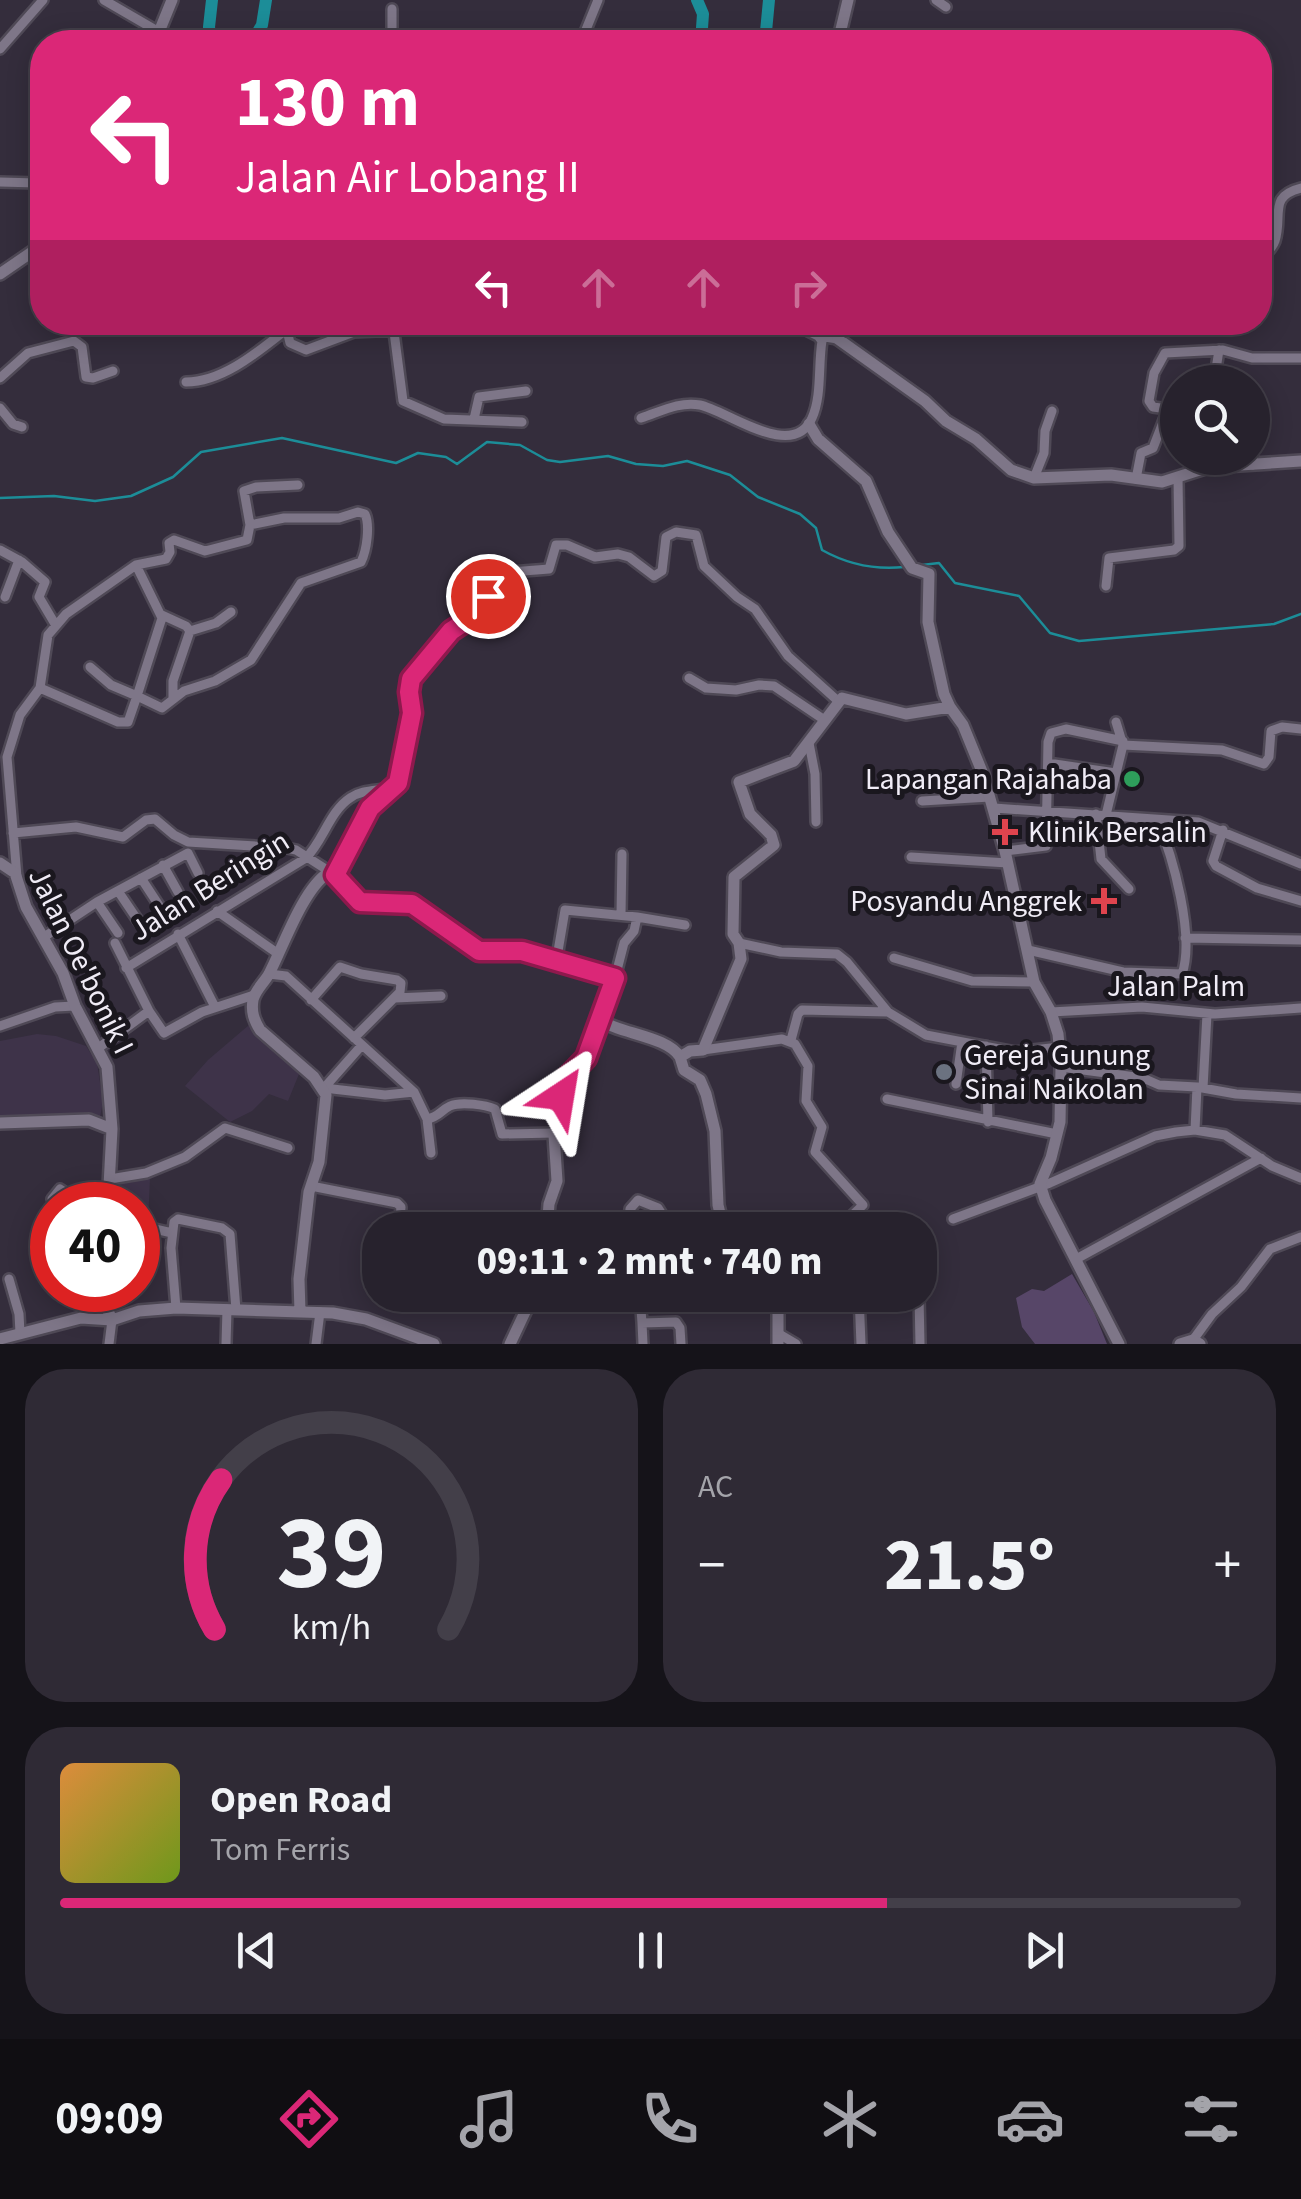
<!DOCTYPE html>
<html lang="id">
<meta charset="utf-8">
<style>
:root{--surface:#27222d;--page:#2f2a35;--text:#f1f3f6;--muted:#a4a4aa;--line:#433f49;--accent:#db2777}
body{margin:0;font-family:"Source Sans 3",sans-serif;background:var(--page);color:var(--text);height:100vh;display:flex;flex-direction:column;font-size:38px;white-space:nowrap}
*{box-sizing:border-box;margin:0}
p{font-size:32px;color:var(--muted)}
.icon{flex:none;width:55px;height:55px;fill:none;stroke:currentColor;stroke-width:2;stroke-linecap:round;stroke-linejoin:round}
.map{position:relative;height:1344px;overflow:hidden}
.details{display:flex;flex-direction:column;gap:25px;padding:25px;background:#151319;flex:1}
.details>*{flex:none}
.banner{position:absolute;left:30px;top:30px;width:1242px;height:305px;border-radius:40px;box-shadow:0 5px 25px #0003,0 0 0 2px var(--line);background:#db2777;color:#fff;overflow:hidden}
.tools{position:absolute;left:1160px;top:365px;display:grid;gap:20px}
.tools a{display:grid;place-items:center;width:110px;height:110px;border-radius:50%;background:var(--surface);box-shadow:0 5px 25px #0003,0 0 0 2px var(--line);font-size:50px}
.speed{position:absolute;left:30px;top:1182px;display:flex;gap:20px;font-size:50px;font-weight:700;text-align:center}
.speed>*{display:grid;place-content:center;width:130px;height:130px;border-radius:50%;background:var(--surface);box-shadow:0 5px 25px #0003,0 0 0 2px var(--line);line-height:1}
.speed .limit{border:15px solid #d22;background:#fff;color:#111}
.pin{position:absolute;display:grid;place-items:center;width:85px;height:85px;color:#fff;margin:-42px;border:5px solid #fff;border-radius:50%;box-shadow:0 2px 10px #0007}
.me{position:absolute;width:110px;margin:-55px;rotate:33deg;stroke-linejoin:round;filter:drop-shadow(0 0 8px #0008)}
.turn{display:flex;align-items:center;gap:35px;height:210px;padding:0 40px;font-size:45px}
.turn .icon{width:130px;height:130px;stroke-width:2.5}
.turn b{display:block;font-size:70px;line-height:85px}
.lanes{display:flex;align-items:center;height:95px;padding:0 40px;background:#0003;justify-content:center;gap:50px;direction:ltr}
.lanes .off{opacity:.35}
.big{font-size:75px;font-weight:800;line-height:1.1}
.details .card{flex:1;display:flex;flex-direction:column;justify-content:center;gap:15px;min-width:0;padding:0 35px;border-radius:40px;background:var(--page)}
.details .dial{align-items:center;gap:0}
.dial svg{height:260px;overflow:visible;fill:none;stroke:var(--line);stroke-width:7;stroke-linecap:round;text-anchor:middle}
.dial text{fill:var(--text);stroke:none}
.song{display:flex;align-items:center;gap:30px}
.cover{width:120px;height:120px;border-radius:15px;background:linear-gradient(135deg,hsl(30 70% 55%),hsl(80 70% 35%))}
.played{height:10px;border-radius:5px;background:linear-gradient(90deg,var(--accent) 70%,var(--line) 70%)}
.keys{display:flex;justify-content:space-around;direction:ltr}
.heat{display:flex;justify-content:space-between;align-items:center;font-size:55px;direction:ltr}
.details .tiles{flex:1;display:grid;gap:25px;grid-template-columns:1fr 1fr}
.card:last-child{grid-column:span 2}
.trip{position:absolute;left:362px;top:1212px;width:575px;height:100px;border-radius:40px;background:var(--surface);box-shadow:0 5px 25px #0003,0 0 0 2px var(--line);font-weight:800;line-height:100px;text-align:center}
.tabs{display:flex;height:160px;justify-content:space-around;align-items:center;background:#100e12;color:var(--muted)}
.tabs .icon{width:70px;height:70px}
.tabs .active{color:var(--accent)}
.tabs b{font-size:45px;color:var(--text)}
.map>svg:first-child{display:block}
.built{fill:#3e3349}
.green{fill:#574668}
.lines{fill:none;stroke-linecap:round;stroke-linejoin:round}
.stream{stroke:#1c8d98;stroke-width:2.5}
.river{stroke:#1c8d98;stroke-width:12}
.street-casing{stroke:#4f4956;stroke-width:14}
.secondary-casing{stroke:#4f4956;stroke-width:16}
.street{stroke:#7e7688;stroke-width:9}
.secondary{stroke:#7e7688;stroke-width:11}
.route-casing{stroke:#8e194d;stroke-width:25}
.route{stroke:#db2777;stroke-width:18}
.leisure-dot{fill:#2e9e5b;stroke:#1a171e;stroke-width:4}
.health-dot{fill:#e0444e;stroke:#1a171e;stroke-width:4}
.worship-dot{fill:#6b7280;stroke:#1a171e;stroke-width:4}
.labels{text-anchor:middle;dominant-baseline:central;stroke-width:10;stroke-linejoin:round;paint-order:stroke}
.poi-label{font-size:30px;fill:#f0ecf6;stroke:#1a171e;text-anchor:end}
.street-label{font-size:30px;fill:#f0ecf6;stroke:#1a171e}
</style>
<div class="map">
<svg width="1301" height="1344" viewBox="0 0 1301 1344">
<rect width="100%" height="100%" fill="#342d3c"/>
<path class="built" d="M249,1025L299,1074L288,1101L269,1094L252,1111L230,1122L185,1086L208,1060Z
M37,1034L56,1036L86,1046L97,1063L103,1102L100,1117L0,1116V1041Z
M113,1176L150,1178L148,1223L138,1222V1205H111Z"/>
<path class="green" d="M1072,1274L1094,1312L1107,1344H1035L1022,1327L1016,1298L1032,1289L1044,1291Z"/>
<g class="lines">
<path class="stream" d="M0,498L54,496L95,501L131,496L173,477L201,452L282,438L396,463L418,453L446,457L457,464L487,442L520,445L547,460L560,462L608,456L636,464L663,466L687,461L730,475L758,497L800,514L816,528L822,550C847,564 875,570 904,567
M922,565L939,563L955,583L1019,596L1050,633L1079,641L1274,624L1301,614"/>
<path class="river" d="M697,0L703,14L701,42
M211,42L209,27L212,0
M252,42L262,25L266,0
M765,42L769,0"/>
<defs>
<path id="street" d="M104,0L159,32
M936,0L946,7
M392,42V9
M581,42L598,0
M0,49L43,0
M0,182L37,183
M1260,260C1266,254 1272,249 1275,241C1283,215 1268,196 1301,188
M285,322L290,343L306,350L354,332L442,328L463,322
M790,322L818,336L838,339
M394,332L403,401L444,419L522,422
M0,378L28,353L74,341L82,347L86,377L93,378L113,371
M186,382C223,382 259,351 287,329
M1214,382L1219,350
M0,408L13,424L22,427
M1252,417L1253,465
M641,418C660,412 679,401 700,405C726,410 793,462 812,418C822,396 818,365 822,341L818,336
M474,419L479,397L526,391
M1178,428L1168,409L1153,407L1149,401L1154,373L1165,353L1223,350L1252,358H1301
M1188,458L1193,471
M1034,478L1044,453L1045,431L1052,411
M1136,479L1141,453L1153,448L1167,412
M250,525L244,491L256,487L298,485
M0,550L22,562L45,582L39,597L55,624
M1106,586L1109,558L1174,550L1179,546L1178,477
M5,597L19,560
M162,615L186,626L190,631L173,681V698
M190,631L216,623L231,612
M689,678L706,688L736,690L759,685L774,686L823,719
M40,688L118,722H128L137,696L111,685L90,667
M809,743L815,774L816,822
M1123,745L1222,750L1264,764L1269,757L1271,731L1282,727L1301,729
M1048,763L1116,773
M922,801L990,797
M994,808L1198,822L1301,864
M1096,814L1101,859L1129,889
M1106,815L1123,745L1116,722
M1223,830L1213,861L1216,866L1257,888L1301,901
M13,833L76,827L123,837L146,820L155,819L174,835L188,842L287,848L296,850L335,875L370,809L393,788
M1005,851L1046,846L1048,742L1051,733L1066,729L1123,741
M911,857L1008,863
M163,865L178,892
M17,877L7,757L20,715L40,688L48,635L66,614L136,565L166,559L170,552L169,543L174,540L205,551L247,540L250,525L284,518H339L358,512L365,514C370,525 367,550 361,562L301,583L251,660L215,681L184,691L162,708L137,696L162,618L136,565
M141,878L160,907
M118,891L139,922
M97,902L118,933
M217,911L277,953
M621,915L622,854
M637,917L685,925
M178,934L215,1007
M44,937L97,902L188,853L198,873
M1185,938L1301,940
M115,943L149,1011
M739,943L781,952L837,954L847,962L888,1012L926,1035L1015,1052L1060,1047
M1028,950L1123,972L1182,974C1195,936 1173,856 1157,820
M894,958L972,981L1034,982
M556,963L565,910L637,917L634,931L624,943L615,978
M126,968L306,858C323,841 330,811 350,798C364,788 382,792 397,786L413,713L409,692L414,674L451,631L477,614L503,578L511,572L549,569L556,545H567L595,557L618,554L629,557L654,576L662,571L666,537L676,532L696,535L704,566L737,597L755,609L788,656L838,701
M269,974L286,976L414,1092L427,1119C439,1117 441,1110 450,1106C461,1101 486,1105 495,1109L502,1134L554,1133
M395,998L441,996
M311,1000L340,967L361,974L397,980L401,983L400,992L354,1038
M1051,1012L1142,1007L1215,1014L1301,1008
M0,1026L55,1007L75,1006
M791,1040L798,1014L802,1010L888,1012
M986,1046L988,1122
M97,1049L149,1011L164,1033L202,1012L254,995
M703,1050L782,1039L795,1044L808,1066L806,1101L822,1127L815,1152L863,1205L844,1223L825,1230
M1061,1067L1143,1078L1159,1085L1197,1087
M956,1084L962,1042
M324,1088L385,1095L414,1092
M324,1088L362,1045
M1203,1088L1207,1014
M887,1099L1057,1134
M427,1119L431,1153
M1195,1130L1197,1087L1236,1094L1301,1098
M110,1179L146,1173L185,1157L225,1128L288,1148
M311,1186L397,1203L401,1207L399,1230
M52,1199L60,1189L84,1205
M953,1219L1050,1183L1155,1136L1176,1132L1195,1130L1225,1135L1272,1166L1301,1178
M138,1225L172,1233
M628,1230L630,1209L638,1200L658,1208L672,1230
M1078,1258L1261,1158
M9,1279L19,1314L20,1333
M640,1295L642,1323L676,1322L680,1328L681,1344
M859,1295L861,1344
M919,1295L920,1344
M176,1308L171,1248L174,1222L178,1219L222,1228L230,1234L236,1310
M642,1323L643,1344
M779,1334L796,1344
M1193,1340L1212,1314L1241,1287L1270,1249L1301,1237
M109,1344L112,1320
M226,1344L227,1309
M316,1344L320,1312"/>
<path id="secondary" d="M158,42L159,32L172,0
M838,42L848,0
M0,274L42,245
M845,322L838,339L925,401L946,421L976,439L1011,470L1034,478L1111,475L1162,482L1209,467L1301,461
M809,424L818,439L866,481L888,532L912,568L929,574L928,622L944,694L950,707
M0,863L15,873L26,907L63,973L75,1006L107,1067L112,1129L108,1205
M601,1021C623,1034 668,1037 680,1057
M0,1123L89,1120L112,1129
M724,1230L718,1205L715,1131L706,1094L700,1080L684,1070L680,1057L690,1051L703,1050L741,959L739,943L733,934L734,877L774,845L771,835L750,814L739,782L794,761L842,698L906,714L950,707L963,725L983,774L1005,851L1034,982L1051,1012L1058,1034L1061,1067L1060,1122L1051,1158L1040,1184L1045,1200L1119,1344
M99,1290L112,1320
M769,1295L778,1310V1344
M300,1312L299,1279L309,1192L319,1162L326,1095L314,1077L260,1030C254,1020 251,1012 253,1000C255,990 264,983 269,974C283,947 303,889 328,873L335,875L364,904L419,905L479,951H522L615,978L586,1058L562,1084V1118L554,1135L557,1181L549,1204L547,1230
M0,1339L81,1318L112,1320L139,1311L176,1308L333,1313L366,1319L434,1344
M510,1344L533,1295
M1180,1344L1193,1340L1200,1344"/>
</defs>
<use href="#street" class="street-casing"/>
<use href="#secondary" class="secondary-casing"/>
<use href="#street" class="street"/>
<use href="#secondary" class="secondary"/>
</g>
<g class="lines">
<defs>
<path id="route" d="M488,596L477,614L451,631L411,679L409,692L412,713L398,783L370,808L335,875L360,902L412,904L479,951H522L615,978L586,1058L564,1081L561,1096"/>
</defs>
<use href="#route" class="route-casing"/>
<use href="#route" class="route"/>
</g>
<circle class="leisure-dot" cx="1132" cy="779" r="10"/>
<g class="health-dot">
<path d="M1000 817h10v10h10v10h-10v10h-10v-10h-10v-10h10z"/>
<path d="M1099 886h10v10h10v10h-10v10h-10v-10h-10v-10h10z"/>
</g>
<circle class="worship-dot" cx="944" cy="1072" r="10"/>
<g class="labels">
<g class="poi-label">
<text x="1112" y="779">Lapangan Rajahaba</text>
<text x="1028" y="832" text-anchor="start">Klinik Bersalin</text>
<text x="1082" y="901">Posyandu Anggrek</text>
<text x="964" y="1055" text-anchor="start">Gereja Gunung<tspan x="964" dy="34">Sinai Naikolan</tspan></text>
</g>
<g class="street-label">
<text transform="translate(210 886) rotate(-32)">Jalan Beringin</text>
<text transform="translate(81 961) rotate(64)">Jalan Oe'bonik I</text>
<text x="1176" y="986">Jalan Palm</text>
</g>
</g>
</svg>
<div class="tools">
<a><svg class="icon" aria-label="search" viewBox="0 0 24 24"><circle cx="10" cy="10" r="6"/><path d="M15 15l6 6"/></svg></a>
</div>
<div class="speed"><div class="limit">40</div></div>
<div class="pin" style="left:488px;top:596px;background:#d93025"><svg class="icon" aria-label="arrive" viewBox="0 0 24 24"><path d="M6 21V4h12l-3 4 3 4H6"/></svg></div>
<svg class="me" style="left:561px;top:1096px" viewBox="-20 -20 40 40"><path d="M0-17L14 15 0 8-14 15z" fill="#db2777" stroke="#fff" stroke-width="4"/></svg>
<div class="trip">09:11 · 2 mnt · 740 m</div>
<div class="banner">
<div class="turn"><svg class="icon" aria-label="left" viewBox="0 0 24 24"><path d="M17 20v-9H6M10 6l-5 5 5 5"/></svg><div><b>130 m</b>Jalan Air Lobang II</div></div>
<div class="lanes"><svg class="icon" aria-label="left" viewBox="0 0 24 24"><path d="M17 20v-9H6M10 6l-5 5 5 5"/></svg><svg class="icon off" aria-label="ahead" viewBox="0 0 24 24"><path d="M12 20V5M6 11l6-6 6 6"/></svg><svg class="icon off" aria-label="ahead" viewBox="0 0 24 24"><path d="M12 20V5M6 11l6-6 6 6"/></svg><svg class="icon off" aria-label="right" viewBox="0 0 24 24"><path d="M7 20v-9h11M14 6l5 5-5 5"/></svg></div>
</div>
</div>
<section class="details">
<div class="tiles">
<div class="card dial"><svg viewBox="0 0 100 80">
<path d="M14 69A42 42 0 1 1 86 69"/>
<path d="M14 69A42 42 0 0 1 16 23" stroke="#db2777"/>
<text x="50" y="56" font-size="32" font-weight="700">39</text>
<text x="50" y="72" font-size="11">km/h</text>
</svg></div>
<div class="card"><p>AC</p>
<div class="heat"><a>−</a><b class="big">21.5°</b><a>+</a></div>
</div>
<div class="card">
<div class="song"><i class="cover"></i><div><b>Open Road</b><p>Tom Ferris</p></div></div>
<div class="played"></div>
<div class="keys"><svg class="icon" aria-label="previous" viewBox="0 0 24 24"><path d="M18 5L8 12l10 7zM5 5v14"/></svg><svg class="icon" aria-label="pause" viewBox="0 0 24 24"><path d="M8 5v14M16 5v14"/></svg><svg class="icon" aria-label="next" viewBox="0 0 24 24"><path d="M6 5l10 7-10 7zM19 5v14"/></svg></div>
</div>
</div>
</section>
<nav class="tabs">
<b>09:09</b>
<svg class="icon active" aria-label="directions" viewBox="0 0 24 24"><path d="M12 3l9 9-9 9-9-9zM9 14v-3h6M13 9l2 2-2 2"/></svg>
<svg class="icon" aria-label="music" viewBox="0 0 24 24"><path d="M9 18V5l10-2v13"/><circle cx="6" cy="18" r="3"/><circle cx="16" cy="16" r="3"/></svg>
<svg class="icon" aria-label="phone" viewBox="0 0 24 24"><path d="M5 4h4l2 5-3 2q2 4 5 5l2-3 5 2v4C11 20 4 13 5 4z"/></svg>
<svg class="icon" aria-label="climate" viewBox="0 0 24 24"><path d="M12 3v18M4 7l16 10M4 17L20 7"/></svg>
<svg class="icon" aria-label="car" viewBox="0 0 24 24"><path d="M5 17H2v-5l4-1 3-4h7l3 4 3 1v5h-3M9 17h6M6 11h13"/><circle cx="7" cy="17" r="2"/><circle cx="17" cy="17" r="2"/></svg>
<svg class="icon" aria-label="filters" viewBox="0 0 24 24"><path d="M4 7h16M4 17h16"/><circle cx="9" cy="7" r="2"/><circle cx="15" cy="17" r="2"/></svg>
</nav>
